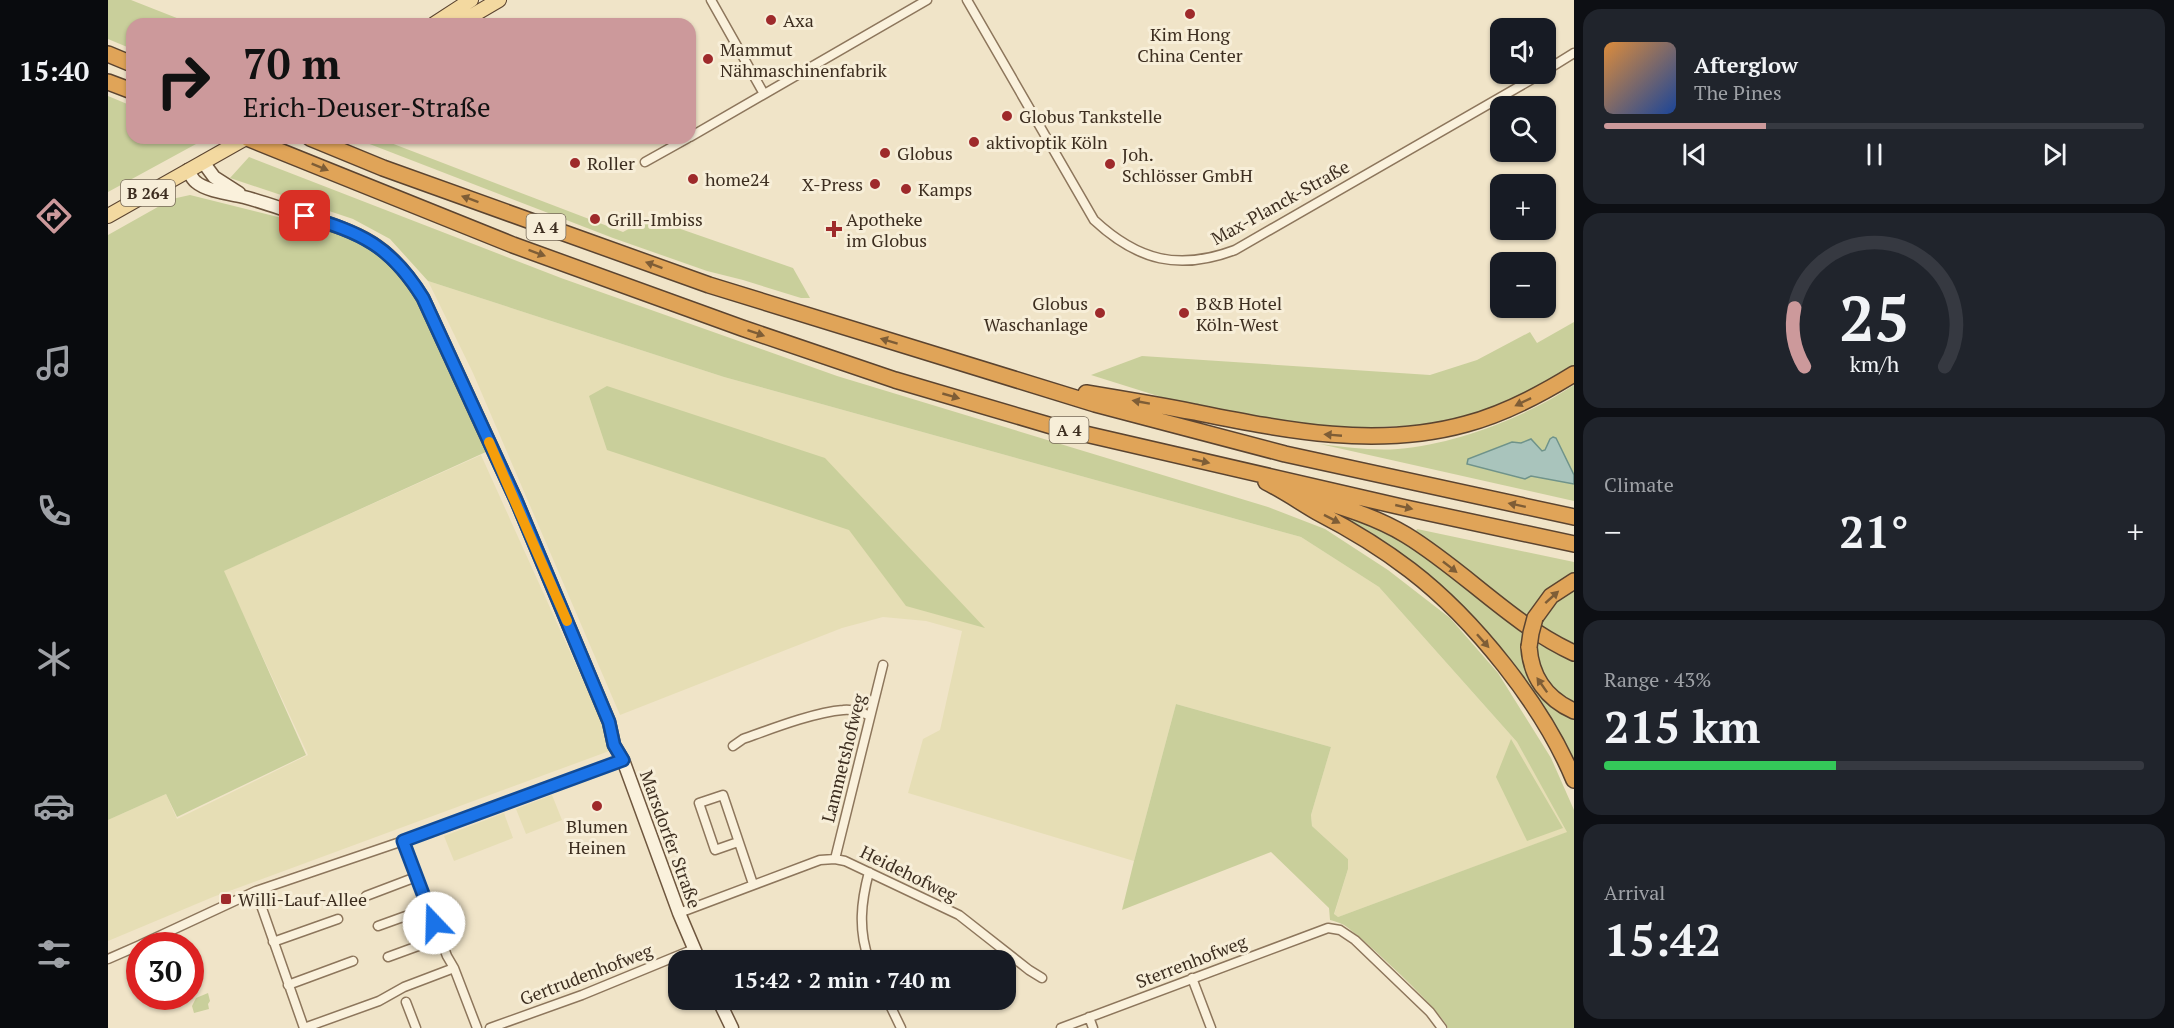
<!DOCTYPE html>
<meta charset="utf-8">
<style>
:root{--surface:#171b24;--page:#20242c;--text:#f1f3f6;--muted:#9ea1a6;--line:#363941;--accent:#cc999b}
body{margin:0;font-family:"PT Serif",serif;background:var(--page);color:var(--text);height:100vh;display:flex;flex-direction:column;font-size:22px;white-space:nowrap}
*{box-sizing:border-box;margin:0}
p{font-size:20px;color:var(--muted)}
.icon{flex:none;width:33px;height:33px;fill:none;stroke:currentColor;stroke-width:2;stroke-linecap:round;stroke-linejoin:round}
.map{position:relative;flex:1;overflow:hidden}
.drawer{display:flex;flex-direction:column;gap:9px;padding:9px;background:#0d0f14;width:600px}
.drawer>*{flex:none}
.banner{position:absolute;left:18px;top:18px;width:570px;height:126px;border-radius:18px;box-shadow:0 2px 4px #0004;background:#cc999b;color:#111;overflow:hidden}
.controls{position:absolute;left:1382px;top:18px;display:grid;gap:12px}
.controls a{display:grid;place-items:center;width:66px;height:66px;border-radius:12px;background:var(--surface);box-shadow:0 2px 4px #0004;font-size:30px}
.speed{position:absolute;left:18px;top:932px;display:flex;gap:12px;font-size:30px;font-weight:700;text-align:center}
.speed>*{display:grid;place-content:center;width:78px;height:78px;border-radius:50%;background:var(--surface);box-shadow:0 2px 4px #0004;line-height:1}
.speed .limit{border:9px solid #d22;background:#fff;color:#111}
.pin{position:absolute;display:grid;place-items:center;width:51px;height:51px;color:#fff;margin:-26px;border-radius:12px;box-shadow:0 3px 9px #0006}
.me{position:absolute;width:66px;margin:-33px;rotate:339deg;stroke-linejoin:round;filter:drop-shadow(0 0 4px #0008)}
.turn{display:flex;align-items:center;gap:21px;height:126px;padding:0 18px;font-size:27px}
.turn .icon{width:78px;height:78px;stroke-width:2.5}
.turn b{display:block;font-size:42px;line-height:51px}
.big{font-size:45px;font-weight:800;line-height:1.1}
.drawer .tile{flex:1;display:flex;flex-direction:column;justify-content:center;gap:9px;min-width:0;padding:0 21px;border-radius:18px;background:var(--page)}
.drawer .dial{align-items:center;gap:0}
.dial svg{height:156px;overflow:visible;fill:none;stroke:var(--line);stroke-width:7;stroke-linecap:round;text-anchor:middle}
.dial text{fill:var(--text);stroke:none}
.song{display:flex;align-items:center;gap:18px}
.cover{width:72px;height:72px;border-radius:9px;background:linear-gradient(135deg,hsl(30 70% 55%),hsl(220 70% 35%))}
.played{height:6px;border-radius:3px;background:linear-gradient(90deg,var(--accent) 30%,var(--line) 30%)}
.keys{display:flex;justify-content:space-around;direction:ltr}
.heat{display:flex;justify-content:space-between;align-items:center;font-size:33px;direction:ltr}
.charge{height:9px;border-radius:4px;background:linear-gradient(90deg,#34c759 43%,var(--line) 0)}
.trip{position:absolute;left:560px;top:950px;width:348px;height:60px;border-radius:18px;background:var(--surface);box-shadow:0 2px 4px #0004;font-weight:800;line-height:60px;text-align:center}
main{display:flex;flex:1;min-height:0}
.dock{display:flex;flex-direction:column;width:108px;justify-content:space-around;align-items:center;background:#090b0e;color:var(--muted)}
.dock .icon{width:42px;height:42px}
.dock .active{color:var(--accent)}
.dock b{font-size:27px;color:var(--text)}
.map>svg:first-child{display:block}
.farmland{fill:#e6deb5}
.green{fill:#c9cf9b}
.water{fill:#a9c4bc;stroke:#6f938a;stroke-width:1.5}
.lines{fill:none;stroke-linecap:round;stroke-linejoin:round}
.street-casing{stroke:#8d765c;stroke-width:11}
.secondary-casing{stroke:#6f573f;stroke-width:15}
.primary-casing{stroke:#5b4430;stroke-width:16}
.highway-casing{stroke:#5b4430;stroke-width:18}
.street{stroke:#faf1dc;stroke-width:8}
.secondary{stroke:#faf1dc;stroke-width:12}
.primary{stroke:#f3d9a0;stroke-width:14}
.highway{stroke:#e0a458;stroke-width:15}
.highway-bridge-casing{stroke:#5b4430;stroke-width:18;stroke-linecap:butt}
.highway-bridge{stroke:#e0a458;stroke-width:15}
.oneway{fill:#7e5d36}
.route-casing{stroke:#114b97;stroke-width:15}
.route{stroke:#1a73e8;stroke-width:10}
.slow{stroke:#f59e0b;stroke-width:10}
.poi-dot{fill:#9e2a2b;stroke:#f7eed8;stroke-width:2}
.labels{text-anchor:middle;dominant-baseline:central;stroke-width:6;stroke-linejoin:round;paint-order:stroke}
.shield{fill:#f7eed8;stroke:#756857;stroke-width:1.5}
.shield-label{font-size:16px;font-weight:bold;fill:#3d2e20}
.poi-label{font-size:18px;fill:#3d2e20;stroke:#f7eed8;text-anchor:start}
.street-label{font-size:18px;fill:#3d2e20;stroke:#f7eed8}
</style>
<main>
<nav class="dock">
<b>15:40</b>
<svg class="icon active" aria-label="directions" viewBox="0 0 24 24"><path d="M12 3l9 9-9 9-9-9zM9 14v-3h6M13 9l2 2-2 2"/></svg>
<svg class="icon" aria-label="music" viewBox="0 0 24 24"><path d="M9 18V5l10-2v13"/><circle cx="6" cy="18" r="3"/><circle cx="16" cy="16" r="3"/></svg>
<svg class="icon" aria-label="phone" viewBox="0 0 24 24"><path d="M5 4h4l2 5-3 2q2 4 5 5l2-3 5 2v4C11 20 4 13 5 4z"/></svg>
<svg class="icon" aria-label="climate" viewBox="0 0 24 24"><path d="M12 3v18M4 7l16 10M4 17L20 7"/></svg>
<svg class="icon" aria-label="car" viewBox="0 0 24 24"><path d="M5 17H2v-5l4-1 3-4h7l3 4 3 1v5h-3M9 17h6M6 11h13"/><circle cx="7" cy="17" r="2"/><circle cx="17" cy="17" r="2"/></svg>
<svg class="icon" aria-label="filters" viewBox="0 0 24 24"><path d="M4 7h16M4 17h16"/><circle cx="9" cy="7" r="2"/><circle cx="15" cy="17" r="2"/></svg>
</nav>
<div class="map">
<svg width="1466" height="1028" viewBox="0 0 1466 1028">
<rect width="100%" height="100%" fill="#f0e4c8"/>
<path class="farmland" d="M320,281L616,377L1193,537L1271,587L1409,742L1460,832L1230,917L1226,915L1240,869V859L1204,826L1203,815L1223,747L1068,704L1026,861L800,793L815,739L832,730L854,631L818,621L775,617L734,628L512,715L365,373Z
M373,455L492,718L504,750L105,897L0,941V820L58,794L69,819L200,755L115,571Z
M444,795L454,820L418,834L408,809Z
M396,813L405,838L346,861L336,836Z"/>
<path class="green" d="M0,0H23L84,24H24V49L0,39Z
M0,96L24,106V138H99L0,192Z
M246,138H270L515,232L541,218L685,268L702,298H693L635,280L599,271L505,238Z
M141,157L453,278L729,376L1160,507L1217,529L1280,570L1342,618L1390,673L1443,758L1466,810V1028H1340C1334,1011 1253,936 1236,925C1232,923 1227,921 1222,920L1221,908L1163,852L1014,910L1026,861L1068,704L1223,747L1203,815L1204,826L1240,859V869L1226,914L1230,917L1459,832L1409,742L1271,587L1193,537L616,377L320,281L282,239L245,219L122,178Z
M82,195L238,234L277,259L298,281L311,303L380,451L116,571L198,755L69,817L58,794L0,820V235L64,199Z
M1466,322V369L1383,410L1316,425L1242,428L1167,421L1085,407L983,375L1034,356L1322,375L1369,360L1422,332L1429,343Z
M1466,385V501L1212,444C1238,447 1264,451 1290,449C1348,444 1418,417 1466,385Z
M499,386L717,458L877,628L798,606L741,530L499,450L481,396Z
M1239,516L1283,532L1338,570L1415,634L1413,644L1414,659H1417L1466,718V768L1410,674L1289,553L1239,519Z
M1309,529L1466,562V575L1428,603L1419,619L1339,553L1308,531Z
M1466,586V647L1431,628L1442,610L1439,608Z
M1428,643L1466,662V706L1446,693L1429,665Z
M1403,739L1455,828L1419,841L1388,777Z
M100,993L102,1001L100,1004L101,1009L86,1013L84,1006L88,998Z"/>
<path class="water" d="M1445,437L1448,438L1466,475V484L1423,476L1417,479L1359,464L1360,459L1404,442L1413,443L1423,439L1434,451L1437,450L1442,439Z"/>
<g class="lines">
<defs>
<path id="street" d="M603,0L656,94
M859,0L986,220C1030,261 1071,271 1127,250L1433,74
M1437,71L1466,53
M582,137L819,0
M537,162L580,138
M625,746L635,739C663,729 707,712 735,710C745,709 754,712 762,716
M295,841L339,956L346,968L369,1028
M630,842L607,850L591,803L615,795L645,884
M727,859L775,665
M761,872C753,902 750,930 761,960
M148,891L196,1028
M258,896L308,877
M571,913L712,860L727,859L737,861L851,915L921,970L934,978
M270,926L320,908
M165,942L230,919
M32,945L148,891L295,841L515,760
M280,957L332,938
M0,959L32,945
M1084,978L1103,1028
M180,985L245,961
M779,999L793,1028
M298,1002L308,1028
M981,1017L985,1028
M196,1028L271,1001L296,987L346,968
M382,1028L474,995L586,949
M953,1028L1220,928L1232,930L1247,940L1322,1012L1334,1028"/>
<path id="secondary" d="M95,162L106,177L131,193
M80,170C82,174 84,179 88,182C98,191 123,194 136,197C155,202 174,209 193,215C253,233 281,243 315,298L408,500L501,722L506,745L515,760L571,913L591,960
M610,999L624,1028"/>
<path id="primary" d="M326,24L363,0
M350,24L391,0
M0,216L138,138"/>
<path id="highway" d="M0,54L24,64
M0,82L24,91
M139,138L405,245L634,328L787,380L947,427L1298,508L1466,544
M202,138L275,168L601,285L987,404L1177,454L1466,517
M978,393C1014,399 1050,405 1086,412C1176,430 1268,449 1358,424C1396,414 1432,395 1466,374
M1158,482C1176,491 1192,502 1209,512C1242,529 1272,547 1302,570C1366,619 1435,705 1466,780
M1191,494C1227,505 1265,515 1298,535C1357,571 1403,624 1466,653
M1427,618L1443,596L1466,581
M1421,647C1423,677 1439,699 1466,711"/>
</defs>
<use href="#street" class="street-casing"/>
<use href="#secondary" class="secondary-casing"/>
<use href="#primary" class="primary-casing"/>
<use href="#highway" class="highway-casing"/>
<use href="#street" class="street"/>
<use href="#secondary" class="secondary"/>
<use href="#primary" class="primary"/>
<use href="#highway" class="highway"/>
<defs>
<path id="highway-bridge" d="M1421,647L1423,633L1427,618"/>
</defs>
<use href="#highway-bridge" class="highway-bridge-casing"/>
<use href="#highway-bridge" class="highway-bridge"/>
</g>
<defs><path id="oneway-solid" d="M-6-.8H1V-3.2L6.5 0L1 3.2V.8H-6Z" transform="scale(1.5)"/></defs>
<g class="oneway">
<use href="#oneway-solid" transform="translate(212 167) rotate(22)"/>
<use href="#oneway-solid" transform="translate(362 199) rotate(-160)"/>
<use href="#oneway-solid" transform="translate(429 253) rotate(20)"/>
<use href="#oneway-solid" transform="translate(546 265) rotate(-160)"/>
<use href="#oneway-solid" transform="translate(648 333) rotate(19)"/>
<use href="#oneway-solid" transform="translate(781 341) rotate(-163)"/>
<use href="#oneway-solid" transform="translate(843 396) rotate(16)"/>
<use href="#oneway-solid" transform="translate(1033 402) rotate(-170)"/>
<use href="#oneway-solid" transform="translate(1415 402) rotate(154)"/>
<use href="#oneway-solid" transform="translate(1225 435) rotate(-175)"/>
<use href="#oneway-solid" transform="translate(1093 461) rotate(13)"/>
<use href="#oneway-solid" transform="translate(1409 505) rotate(-168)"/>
<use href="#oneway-solid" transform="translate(1296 507) rotate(13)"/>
<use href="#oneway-solid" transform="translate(1224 519) rotate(27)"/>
<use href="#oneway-solid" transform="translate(1342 567) rotate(38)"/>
<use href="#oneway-solid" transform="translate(1444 597) rotate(-42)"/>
<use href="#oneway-solid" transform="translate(1375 641) rotate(48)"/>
<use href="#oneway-solid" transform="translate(1434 685) rotate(-125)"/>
</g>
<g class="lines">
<defs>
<path id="route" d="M197,216C254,233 283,246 315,298L408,500L501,722L506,745L515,760L295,841L326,923"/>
</defs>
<use href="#route" class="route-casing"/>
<use href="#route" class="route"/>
<path class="slow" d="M381,442L459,621"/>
</g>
<g class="poi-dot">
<circle cx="1082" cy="14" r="6"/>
<circle cx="663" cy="20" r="6"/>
<circle cx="600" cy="59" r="6"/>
<circle cx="899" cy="116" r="6"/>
<circle cx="866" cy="142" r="6"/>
<circle cx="777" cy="153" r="6"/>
<circle cx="467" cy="163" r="6"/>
<circle cx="1002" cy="164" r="6"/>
<circle cx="585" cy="179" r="6"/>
<circle cx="767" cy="184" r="6"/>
<circle cx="798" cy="189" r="6"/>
<circle cx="487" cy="219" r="6"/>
<path d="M723 220h6v6h6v6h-6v6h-6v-6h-6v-6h6z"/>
<circle cx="992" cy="313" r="6"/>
<circle cx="1076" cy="313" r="6"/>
<circle cx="489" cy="806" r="6"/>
<rect x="112" y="893" width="12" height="12" rx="3"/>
</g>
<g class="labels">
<g class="shield">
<rect x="13" y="180" width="54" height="26" rx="4.5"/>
<rect x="418.5" y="214" width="39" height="26" rx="4.5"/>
<rect x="941.5" y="417" width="39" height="26" rx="4.5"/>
</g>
<g class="shield-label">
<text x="40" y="193">B 264</text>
<text x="438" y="227">A 4</text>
<text x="961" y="430">A 4</text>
</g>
<g class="poi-label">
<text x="675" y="20">Axa</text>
<text x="1082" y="34" text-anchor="middle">Kim Hong<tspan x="1082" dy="21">China Center</tspan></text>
<text x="612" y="49">Mammut<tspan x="612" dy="21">Nähmaschinenfabrik</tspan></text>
<text x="911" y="116">Globus Tankstelle</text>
<text x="878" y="142">aktivoptik Köln</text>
<text x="789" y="153">Globus</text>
<text x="1014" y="154">Joh.<tspan x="1014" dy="21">Schlösser GmbH</tspan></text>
<text x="479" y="163">Roller</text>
<text x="597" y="179">home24</text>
<text x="755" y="184" text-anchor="end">X-Press</text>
<text x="810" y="189">Kamps</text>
<text x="499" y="219">Grill-Imbiss</text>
<text x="738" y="219">Apotheke<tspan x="738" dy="21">im Globus</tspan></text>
<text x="980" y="303" text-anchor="end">Globus<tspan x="980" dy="21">Waschanlage</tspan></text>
<text x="1088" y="303">B&amp;B Hotel<tspan x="1088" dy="21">Köln-West</tspan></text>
<text x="489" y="826" text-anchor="middle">Blumen<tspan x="489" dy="21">Heinen</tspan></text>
<text x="130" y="899">Willi-Lauf-Allee</text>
</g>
<g class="street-label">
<text transform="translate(1172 202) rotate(-29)">Max-Planck-Straße</text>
<text transform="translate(735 758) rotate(-76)">Lammetshofweg</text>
<text transform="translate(563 839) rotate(70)">Marsdorfer Straße</text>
<text transform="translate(801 873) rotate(26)">Heidehofweg</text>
<text transform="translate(1083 961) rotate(-21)">Sterrenhofweg</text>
<text transform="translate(478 974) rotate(-21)">Gertrudenhofweg</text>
</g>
</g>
</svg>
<div class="controls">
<a><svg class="icon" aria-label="sound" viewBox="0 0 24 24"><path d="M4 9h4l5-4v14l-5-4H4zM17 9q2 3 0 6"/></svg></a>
<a><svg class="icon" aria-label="search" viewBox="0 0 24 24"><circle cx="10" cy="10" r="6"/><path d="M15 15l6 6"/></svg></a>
<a>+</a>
<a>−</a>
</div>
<div class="speed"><div class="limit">30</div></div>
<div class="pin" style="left:197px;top:216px;background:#d93025"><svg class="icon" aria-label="arrive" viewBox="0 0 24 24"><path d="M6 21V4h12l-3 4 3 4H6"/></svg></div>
<svg class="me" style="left:326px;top:923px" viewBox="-20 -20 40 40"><circle r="19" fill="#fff"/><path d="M0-13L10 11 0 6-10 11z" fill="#1a73e8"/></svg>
<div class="trip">15:42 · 2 min · 740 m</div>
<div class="banner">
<div class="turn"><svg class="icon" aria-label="right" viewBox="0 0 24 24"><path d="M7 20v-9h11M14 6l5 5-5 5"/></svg><div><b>70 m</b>Erich-Deuser-Straße</div></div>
</div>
</div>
<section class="drawer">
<div class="tile">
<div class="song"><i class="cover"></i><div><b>Afterglow</b><p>The Pines</p></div></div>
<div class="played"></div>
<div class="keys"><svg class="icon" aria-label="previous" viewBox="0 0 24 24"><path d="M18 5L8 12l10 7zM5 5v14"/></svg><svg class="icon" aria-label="pause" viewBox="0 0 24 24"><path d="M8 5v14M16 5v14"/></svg><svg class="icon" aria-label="next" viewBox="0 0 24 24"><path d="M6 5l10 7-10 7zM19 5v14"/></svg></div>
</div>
<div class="tile dial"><svg viewBox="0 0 100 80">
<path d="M14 69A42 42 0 1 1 86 69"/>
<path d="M14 69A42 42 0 0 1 9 39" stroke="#cc999b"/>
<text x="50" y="56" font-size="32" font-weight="700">25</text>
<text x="50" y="72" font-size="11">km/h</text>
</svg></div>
<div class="tile"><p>Climate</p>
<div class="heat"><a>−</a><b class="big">21°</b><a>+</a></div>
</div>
<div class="tile"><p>Range · 43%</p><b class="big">215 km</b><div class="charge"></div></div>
<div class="tile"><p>Arrival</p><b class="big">15:42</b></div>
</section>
</main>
